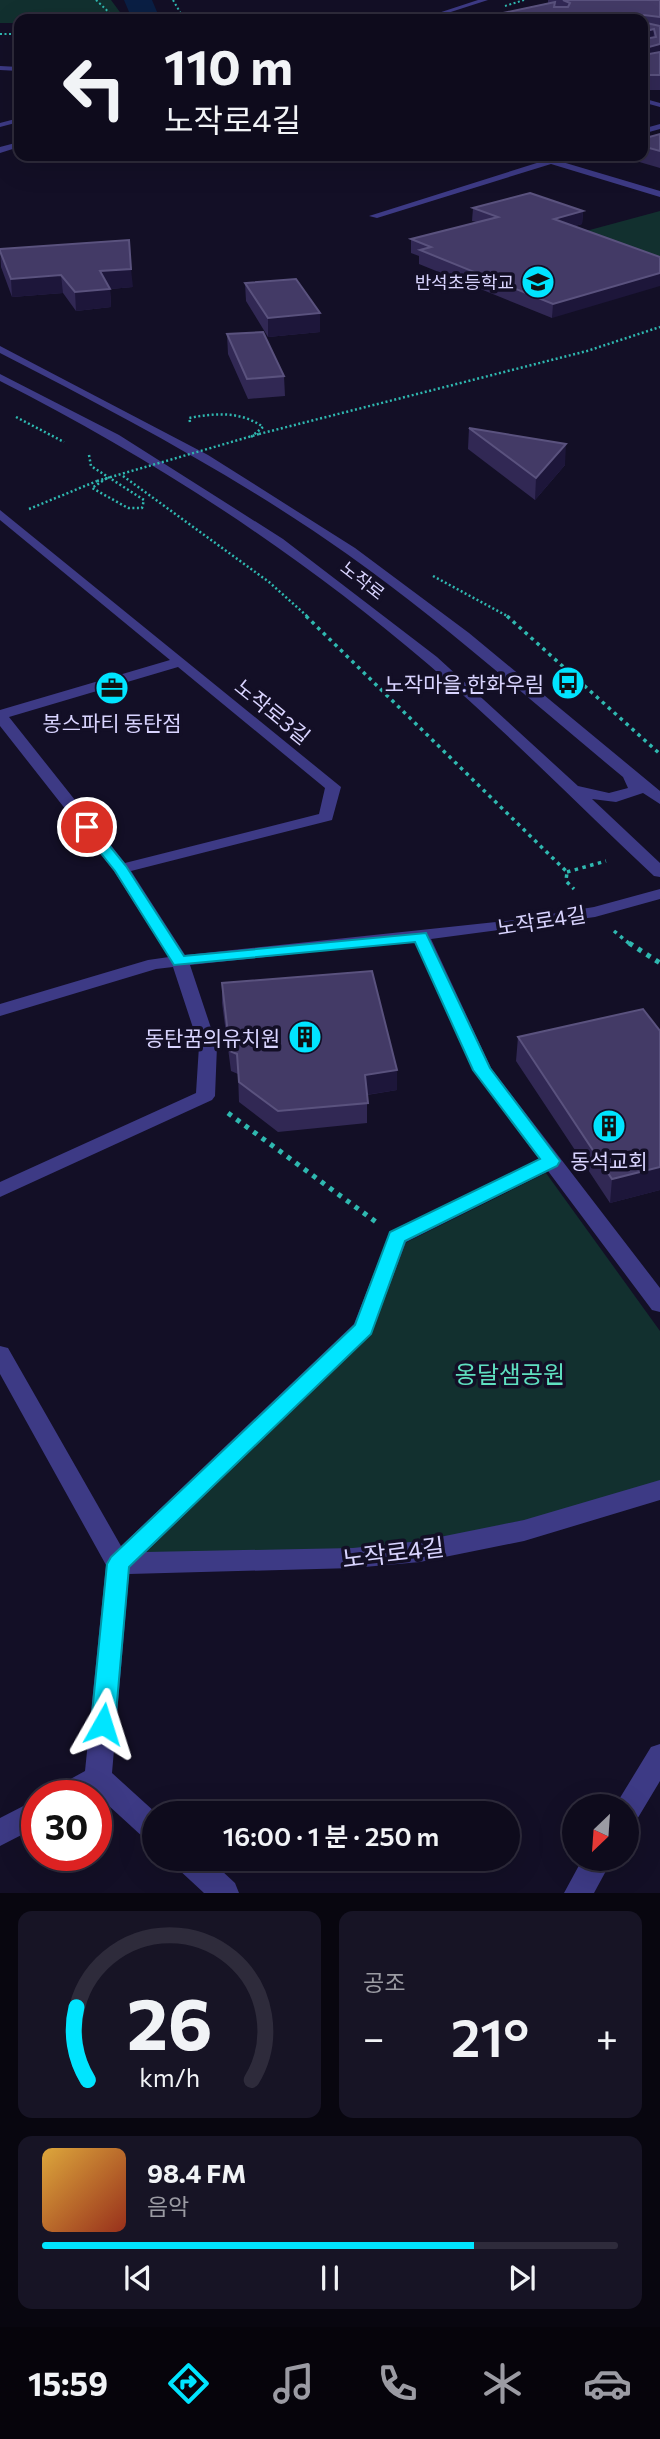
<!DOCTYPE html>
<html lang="ko">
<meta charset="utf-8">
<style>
:root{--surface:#0e0b1c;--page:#171425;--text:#f1f3f6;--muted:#9b9ba3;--line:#2e2b3b;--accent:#00e5ff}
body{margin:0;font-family:Commissioner,"Noto Sans KR",sans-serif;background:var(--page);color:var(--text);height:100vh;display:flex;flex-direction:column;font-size:26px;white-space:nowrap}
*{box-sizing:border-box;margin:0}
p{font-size:23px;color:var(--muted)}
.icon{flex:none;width:38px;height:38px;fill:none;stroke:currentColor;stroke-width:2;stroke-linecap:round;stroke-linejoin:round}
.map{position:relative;height:1893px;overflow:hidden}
.panel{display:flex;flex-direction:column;gap:18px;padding:18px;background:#08060f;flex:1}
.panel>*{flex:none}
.hud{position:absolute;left:14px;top:14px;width:634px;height:147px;border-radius:14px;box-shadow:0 7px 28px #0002,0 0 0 2px var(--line);background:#0e0b1c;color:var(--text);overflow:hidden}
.needle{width:46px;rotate:205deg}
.tools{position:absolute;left:562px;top:1794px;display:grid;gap:14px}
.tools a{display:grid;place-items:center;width:77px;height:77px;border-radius:50%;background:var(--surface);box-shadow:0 7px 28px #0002,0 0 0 2px var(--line);font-size:35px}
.speed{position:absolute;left:21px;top:1780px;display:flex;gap:14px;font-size:35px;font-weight:700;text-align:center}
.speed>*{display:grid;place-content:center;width:91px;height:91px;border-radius:50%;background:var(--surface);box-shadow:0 7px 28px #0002,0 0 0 2px var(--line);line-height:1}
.speed .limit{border:10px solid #d22;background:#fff;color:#111}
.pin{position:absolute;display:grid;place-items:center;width:60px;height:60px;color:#fff;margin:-30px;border:4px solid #fff;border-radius:50%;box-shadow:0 2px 7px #0007}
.me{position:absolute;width:77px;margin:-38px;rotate:6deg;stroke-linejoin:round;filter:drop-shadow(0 0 5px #0008)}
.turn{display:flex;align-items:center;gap:24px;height:147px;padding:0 35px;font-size:32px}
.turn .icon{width:91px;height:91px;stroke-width:2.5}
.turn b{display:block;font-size:49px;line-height:60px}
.big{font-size:52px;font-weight:600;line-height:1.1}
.panel .card{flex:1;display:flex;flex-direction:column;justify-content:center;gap:10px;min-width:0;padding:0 24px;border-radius:14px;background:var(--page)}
.panel .dial{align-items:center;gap:0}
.dial svg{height:182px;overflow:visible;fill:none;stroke:var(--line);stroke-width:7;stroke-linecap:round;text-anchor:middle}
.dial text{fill:var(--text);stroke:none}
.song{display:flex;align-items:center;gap:21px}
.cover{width:84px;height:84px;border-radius:10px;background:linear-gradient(135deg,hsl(40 70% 55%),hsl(10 70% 35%))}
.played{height:7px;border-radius:4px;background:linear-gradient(90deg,var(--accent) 75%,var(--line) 75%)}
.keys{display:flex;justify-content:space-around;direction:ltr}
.heat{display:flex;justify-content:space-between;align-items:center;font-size:38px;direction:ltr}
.panel .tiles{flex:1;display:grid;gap:18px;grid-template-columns:1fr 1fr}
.card:last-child{grid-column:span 2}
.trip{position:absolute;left:142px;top:1801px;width:378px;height:70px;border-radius:35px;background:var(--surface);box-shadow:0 7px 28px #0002,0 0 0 2px var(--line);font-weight:600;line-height:70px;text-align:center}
.tab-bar{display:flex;height:112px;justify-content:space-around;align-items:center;background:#06040b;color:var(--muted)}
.tab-bar .icon{width:49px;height:49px}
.tab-bar .active{color:var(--accent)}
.tab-bar b{font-size:32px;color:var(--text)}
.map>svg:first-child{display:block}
.green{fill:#12302f}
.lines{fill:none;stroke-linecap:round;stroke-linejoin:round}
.river{fill:#0a1f44;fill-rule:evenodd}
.path-far3{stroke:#2fb8b0;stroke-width:2;stroke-dasharray:2 2.5;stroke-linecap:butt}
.path-far2{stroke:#2fb8b0;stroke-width:2.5;stroke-dasharray:2 2.5;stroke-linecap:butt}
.path-far1{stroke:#2fb8b0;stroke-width:3.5;stroke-dasharray:3.5 4.5;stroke-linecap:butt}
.path{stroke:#2fb8b0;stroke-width:5;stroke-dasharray:4.5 6;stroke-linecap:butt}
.minor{fill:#3d3a85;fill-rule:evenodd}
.path-bridge{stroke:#2fb8b0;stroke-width:2.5;stroke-dasharray:2 2.5;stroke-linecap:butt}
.wall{fill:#312854}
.shaded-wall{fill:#1d163a}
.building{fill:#433a66;stroke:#5a527e;stroke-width:2}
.route{fill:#00e5ff;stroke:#0095a6;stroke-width:2}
.labels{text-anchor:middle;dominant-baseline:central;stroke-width:7;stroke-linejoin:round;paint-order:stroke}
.far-poi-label{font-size:18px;fill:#d9d4ff;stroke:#130f26;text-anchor:end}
.far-street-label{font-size:18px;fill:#d9d4ff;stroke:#130f26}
.poi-label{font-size:21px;fill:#d9d4ff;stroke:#130f26;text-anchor:end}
.street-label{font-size:21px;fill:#d9d4ff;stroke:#130f26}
.near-park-label{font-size:24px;fill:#5fe0c0;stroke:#130f26}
.near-street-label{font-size:24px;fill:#d9d4ff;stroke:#130f26}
</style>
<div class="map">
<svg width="660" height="1893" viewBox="0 0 660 1893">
<rect width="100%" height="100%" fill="#130f26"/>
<path class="green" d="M0,0H111L125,19H19V23H0Z
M660,211V257L586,231Z
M546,1173L660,1331V1482L583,1508L392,1548L137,1556L367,1333L399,1246Z"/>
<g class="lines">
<path class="river" d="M124,0H152L160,19H132Z"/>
<path class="path-far3" d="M96,0L116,19
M173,0L184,19
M505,6L524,0
M381,19L401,13
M0,34H19"/>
<path class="path-far2" d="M16,417L64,442
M190,422L189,418C215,413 241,411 263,427L251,437
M259,434L587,351L660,327
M89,455L91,466L144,500L142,508H128L92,488L107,478
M123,476L269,582L308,617
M29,509L97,481
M433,576L509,617"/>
<path class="path-far1" d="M306,616L567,872L566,881L574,889
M507,616L660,754
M567,872L606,861
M614,931L631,945"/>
<path class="path" d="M629,943L660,963
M228,1113L376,1222"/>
<path class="minor" d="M478,0H488L429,19H420Z
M0,66L19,67V71L0,70Z
M642,98L660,103V107L642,102Z
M19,118V122L0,127V123Z
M660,124V129L642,134V129Z
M19,142V147L0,153V147Z
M559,156H571L559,161L660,191V197L551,164L377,218L369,216Z
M0,346L208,455L355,548L469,633L660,791V804L643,793L616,802L592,799L660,863V877L654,876C579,806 507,732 429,665C298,553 154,459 0,381V374L119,435L283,539L437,657L578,786L609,793L628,788L623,777C532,702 444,623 347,554C238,477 119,414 0,353Z
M0,510L341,787L332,820L131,871L185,955L514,920L594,907L660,889V899L595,917L431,939L491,1068L660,1288V1312L652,1310L548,1171L406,1242L371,1334L146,1552L353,1548L420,1541L524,1520L660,1480V1500L524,1541L420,1562L353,1568L129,1574L112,1773L156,1813H154V1842L144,1838L96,1794L53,1796L56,1787L85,1771L106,1565L0,1374V1346L8,1348L121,1546L354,1324L390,1232L539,1159L473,1070L415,941L190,965L217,1046L215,1096L212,1100L0,1197V1182L196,1093L199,1046L173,967L156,969L0,1016V1004L148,960L169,957L114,871L0,726V710L170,660L0,520ZM178,667L325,788L319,814L125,863L9,717Z
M660,1744V1781L636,1821L626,1825V1806H615L651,1747Z
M37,1799V1827L0,1846V1818Z
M173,1858H208L235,1883L239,1893H204L177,1868Z
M583,1858H613L594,1893H564Z"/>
<path class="path-bridge" d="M97,481L259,434"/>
</g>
<path class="wall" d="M548,0H660V90H642V19H475L548,3Z
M660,134V168L629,159V156H642V139Z
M473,208L583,211L582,224L575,226L552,318L419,264V256L411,253V239L477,222L472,221Z
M0,249L133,287L110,289L111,307L76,311L63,293L12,297L1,267Z
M245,283L320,332L268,337L246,301Z
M227,334L284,376L285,396L248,399L228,354Z
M469,428L565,465L535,500L468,449Z
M222,983L397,1090L367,1095V1123L278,1132L239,1102L238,1074L231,1071L222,1003Z
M660,1031V1190L610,1203L516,1061L518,1037Z"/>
<path class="shaded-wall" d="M654,29L653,43L642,46V32Z
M660,44V58L642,63V49Z
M583,211L582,224L553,232L554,219Z
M131,269L133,287L110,289L111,307L76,311L75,292L100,271Z
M660,273V286L552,318L553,304Z
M61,275L63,293L12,297L11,279Z
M320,313V332L268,337V318Z
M566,444L565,465L535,500L536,478Z
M397,1070V1090L365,1095V1075Z
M660,1167V1190L610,1203L612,1179Z"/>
<path class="building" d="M563,0H660V17L644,15L642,19H475L555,2L554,7H568L570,3Z
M642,22L660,26V44L642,49V36L644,39L656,37L654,29L642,32Z
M642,52L644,55L660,52V75H642Z
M660,134V151L642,146V139Z
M530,193L583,211L554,219L660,257V273L553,304L420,250L431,247L411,239L498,217L473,208Z
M129,240L131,269L100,271L110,289L75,292L61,275L11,279L0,251V249Z
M296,279L320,313L268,318L245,283Z
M263,332L284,376L247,379L227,334Z
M469,428L566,444L536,478Z
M372,971L397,1070L365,1075L368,1103L278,1111L239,1082L237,1054L230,1051L222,983Z
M643,1009L660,1031V1167L612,1179L518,1037Z"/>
<path class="route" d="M87,822L92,824L126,866L184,956L426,933L490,1068L560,1161L557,1166L405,1241L371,1334L129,1567L115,1724L111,1732L103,1735L94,1732L91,1724L107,1564L111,1557L355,1325L390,1232L540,1159L473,1070L415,942L174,965L115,871L80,827Z"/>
<defs>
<symbol id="school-disc" viewBox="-11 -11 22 22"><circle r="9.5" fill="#00e5ff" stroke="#130f26"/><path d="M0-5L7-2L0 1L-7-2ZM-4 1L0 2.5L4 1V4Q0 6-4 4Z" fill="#111"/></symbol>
<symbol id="bus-disc" viewBox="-11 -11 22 22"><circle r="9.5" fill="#00e5ff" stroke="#130f26"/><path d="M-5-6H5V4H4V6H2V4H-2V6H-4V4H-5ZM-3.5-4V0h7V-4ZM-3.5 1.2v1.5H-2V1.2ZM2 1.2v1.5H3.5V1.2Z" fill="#111"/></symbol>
<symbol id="office-disc" viewBox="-11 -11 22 22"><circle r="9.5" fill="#00e5ff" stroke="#130f26"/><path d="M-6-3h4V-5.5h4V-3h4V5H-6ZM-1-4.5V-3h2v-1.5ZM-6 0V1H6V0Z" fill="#111"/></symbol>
<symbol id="building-disc" viewBox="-11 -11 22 22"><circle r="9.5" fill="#00e5ff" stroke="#130f26"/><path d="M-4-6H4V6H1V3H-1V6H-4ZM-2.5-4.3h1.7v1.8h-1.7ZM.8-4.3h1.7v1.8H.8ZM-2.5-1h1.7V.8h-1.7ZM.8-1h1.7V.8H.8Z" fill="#111"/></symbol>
</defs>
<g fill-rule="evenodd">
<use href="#school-disc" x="519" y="263" width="38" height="38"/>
<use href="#bus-disc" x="549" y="664" width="38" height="38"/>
<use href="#office-disc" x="93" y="669" width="38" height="38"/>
<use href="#building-disc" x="286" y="1018" width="38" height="38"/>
<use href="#building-disc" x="590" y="1107" width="38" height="38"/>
</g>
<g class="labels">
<g class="far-poi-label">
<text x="514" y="282">반석초등학교</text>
</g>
<g class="far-street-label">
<text transform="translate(363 580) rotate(38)">노작로</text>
</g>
<g class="poi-label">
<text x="544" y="683">노작마을.한화우림</text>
<text x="112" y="722" text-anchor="middle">봉스파티 동탄점</text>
<text x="280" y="1037">동탄꿈의유치원</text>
<text x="609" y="1160" text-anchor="middle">동석교회</text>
</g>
<g class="street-label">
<text transform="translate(273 711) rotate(39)">노작로3길</text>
<text transform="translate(541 920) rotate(-9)">노작로4길</text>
</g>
<g class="near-park-label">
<text x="510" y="1373">옹달샘공원</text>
</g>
<g class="near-street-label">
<text transform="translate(393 1552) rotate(-7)">노작로4길</text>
</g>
</g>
</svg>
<div class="tools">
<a><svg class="needle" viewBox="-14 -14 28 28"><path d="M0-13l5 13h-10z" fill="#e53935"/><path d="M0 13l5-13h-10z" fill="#9b9ba3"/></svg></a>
</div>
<div class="speed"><div class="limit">30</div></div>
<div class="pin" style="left:87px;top:827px;background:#d93025"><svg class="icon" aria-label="arrive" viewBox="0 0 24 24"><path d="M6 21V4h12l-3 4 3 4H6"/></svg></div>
<svg class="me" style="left:103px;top:1724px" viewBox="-20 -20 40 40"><path d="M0-17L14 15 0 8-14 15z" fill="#00e5ff" stroke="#fff" stroke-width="4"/></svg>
<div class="trip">16:00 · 1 분 · 250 m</div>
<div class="hud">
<div class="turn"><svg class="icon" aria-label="left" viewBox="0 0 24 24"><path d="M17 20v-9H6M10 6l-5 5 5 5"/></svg><div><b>110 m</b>노작로4길</div></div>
</div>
</div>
<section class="panel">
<div class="tiles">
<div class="card dial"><svg viewBox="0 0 100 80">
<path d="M14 69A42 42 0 1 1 86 69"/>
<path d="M14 69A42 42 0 0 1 9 37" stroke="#00e5ff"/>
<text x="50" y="56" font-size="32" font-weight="700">26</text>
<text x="50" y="72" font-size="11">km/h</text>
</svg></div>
<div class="card"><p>공조</p>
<div class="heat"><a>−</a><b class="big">21°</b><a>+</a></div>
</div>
<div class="card">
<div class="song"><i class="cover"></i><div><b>98.4 FM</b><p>음악</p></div></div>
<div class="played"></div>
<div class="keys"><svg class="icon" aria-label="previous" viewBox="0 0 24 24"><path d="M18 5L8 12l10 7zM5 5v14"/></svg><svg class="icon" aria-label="pause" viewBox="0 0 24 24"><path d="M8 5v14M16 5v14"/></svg><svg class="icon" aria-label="next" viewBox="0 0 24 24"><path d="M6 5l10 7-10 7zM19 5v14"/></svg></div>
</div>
</div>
</section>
<nav class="tab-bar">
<b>15:59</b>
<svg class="icon active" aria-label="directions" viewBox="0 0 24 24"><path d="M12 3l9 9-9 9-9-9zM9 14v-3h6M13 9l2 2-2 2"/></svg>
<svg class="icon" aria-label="music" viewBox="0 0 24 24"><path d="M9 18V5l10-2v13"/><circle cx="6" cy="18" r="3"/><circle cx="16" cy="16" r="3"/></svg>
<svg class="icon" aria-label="phone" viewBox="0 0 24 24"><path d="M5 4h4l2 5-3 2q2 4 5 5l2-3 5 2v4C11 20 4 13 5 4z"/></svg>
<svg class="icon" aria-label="climate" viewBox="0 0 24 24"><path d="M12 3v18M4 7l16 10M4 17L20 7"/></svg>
<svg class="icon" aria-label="car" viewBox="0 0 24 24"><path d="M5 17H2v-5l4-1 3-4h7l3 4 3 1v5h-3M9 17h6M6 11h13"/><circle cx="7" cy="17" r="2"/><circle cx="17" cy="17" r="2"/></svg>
</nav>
